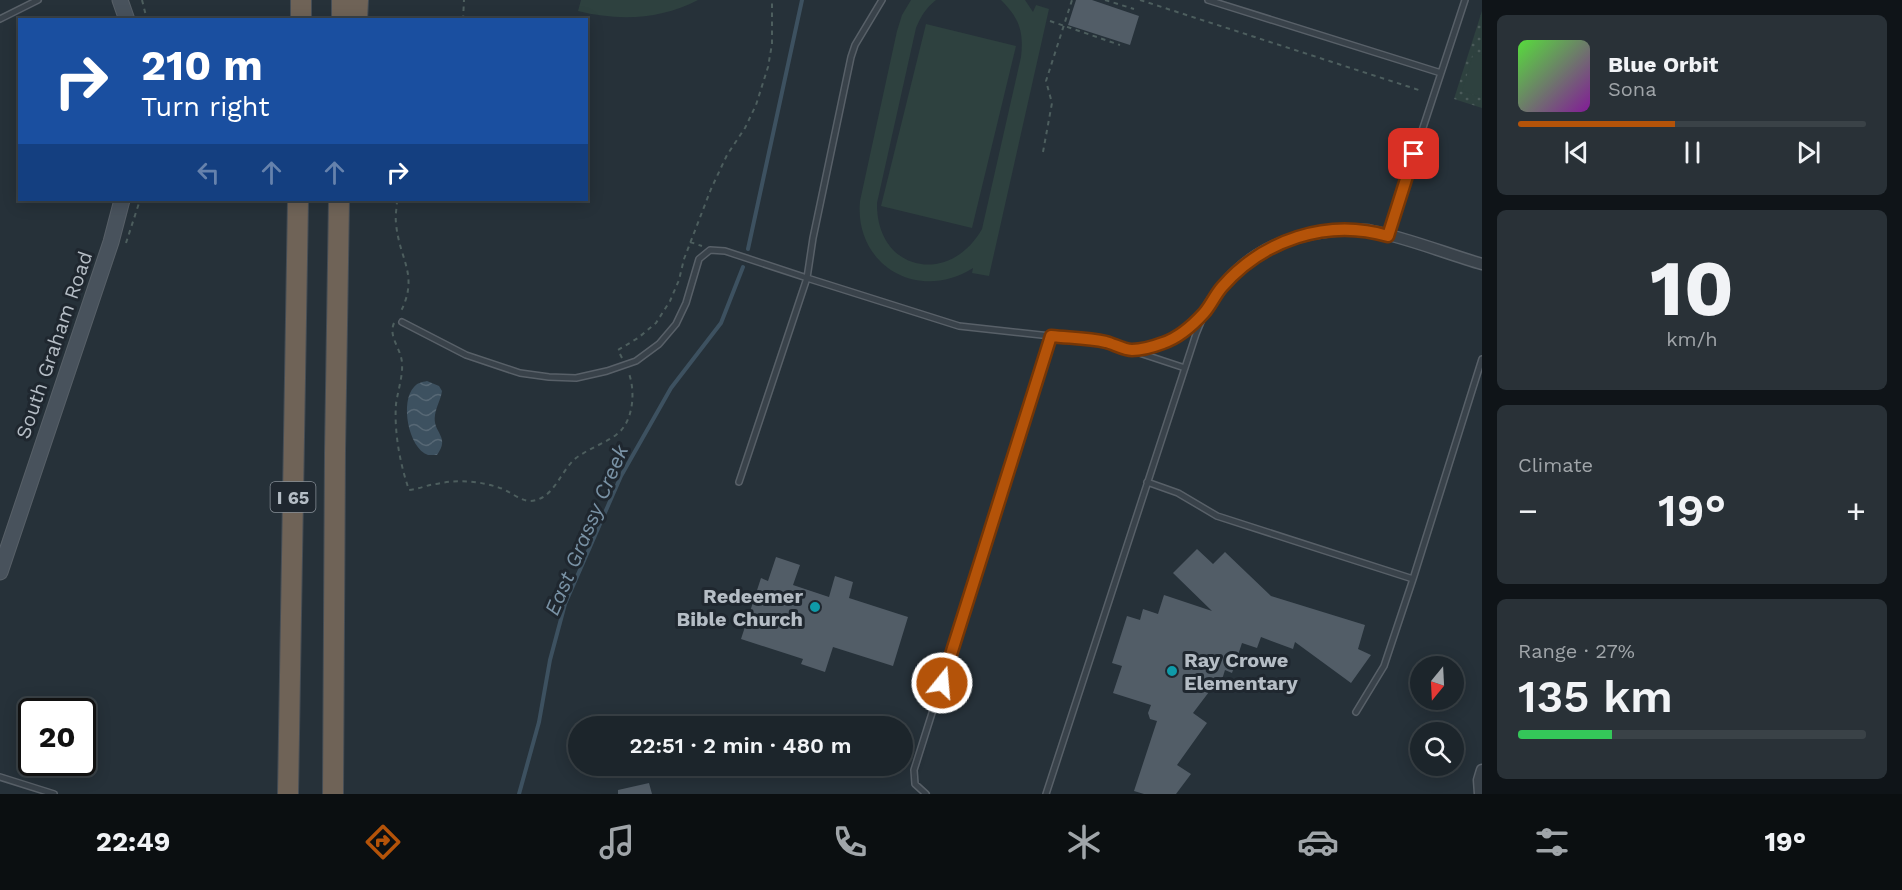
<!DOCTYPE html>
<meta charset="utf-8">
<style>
:root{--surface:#1c252b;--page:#293137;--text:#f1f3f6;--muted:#a0a5a9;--line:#3a4247;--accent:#b45309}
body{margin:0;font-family:"Work Sans",sans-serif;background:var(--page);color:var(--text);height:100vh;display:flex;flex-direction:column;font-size:22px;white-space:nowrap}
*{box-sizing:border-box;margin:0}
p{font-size:20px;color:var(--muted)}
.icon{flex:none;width:33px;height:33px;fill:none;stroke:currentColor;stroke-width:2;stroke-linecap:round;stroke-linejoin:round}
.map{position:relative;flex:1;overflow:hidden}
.panel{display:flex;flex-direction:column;gap:15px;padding:15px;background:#0f1418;width:420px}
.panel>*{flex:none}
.guide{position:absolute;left:18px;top:18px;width:570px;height:183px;border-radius:0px;box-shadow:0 3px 15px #0003,0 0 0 2px var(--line);background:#1a4fa0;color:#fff;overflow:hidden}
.needle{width:39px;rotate:198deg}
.tools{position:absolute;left:1410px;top:656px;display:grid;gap:12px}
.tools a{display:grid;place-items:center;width:54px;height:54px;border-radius:50%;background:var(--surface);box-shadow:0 3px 15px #0003,0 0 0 2px var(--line);font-size:30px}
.speed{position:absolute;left:18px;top:698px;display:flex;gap:12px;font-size:30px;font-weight:700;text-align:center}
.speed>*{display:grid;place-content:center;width:78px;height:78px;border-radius:50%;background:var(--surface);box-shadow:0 3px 15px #0003,0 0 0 2px var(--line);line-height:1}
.speed .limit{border:3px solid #111;border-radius:9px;background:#fff;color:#111}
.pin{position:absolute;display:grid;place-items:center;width:51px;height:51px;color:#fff;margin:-26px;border-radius:12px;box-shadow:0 3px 9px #0006}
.me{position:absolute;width:66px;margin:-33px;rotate:17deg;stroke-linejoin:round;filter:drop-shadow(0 0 4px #0008)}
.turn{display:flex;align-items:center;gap:21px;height:126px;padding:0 24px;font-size:27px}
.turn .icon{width:78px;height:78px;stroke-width:2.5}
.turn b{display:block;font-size:42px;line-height:51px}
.lanes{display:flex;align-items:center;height:57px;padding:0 24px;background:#0003;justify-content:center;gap:30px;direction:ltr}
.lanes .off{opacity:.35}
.big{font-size:45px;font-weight:600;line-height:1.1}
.panel .tile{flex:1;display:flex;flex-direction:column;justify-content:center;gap:9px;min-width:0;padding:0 21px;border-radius:9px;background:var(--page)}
.panel .dial{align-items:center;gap:0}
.dial b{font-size:78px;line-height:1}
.song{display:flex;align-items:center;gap:18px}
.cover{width:72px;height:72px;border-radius:9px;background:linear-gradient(135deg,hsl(110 70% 55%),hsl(290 70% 35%))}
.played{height:6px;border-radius:3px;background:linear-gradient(90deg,var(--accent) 45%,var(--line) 45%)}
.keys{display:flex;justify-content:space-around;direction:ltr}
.heat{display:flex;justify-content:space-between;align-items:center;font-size:33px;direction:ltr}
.charge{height:9px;border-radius:4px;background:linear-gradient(90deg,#34c759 27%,var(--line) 0)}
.trip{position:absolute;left:568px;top:716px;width:345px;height:60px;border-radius:30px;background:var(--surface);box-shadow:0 3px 15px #0003,0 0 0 2px var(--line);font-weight:600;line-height:60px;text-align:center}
.tab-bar{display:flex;height:96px;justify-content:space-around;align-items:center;background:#0b0f11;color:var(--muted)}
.tab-bar .icon{width:42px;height:42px}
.tab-bar .selected{color:var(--accent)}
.tab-bar b{font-size:27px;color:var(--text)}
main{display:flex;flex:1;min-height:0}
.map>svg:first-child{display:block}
.park{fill:url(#park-dots)}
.pitch{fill:#2e413f}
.water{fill:url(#water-waves)}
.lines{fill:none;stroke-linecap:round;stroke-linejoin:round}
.stream{stroke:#3d5160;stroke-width:4}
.building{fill:#525d67}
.lane-casing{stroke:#586068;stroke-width:8}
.street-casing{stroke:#586068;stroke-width:13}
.secondary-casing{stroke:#586068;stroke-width:17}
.highway-casing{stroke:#454d55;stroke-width:22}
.path{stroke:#4d5e5e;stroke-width:2;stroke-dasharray:4.5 4.5;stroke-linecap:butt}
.lane{stroke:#39424a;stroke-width:5}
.street{stroke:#39424a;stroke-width:10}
.secondary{stroke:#48525c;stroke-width:15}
.highway{stroke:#6f6357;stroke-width:20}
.route-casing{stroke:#753606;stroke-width:15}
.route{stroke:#b45309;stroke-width:10}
.culture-dot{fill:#0f9aa8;stroke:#1f272f;stroke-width:2}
.labels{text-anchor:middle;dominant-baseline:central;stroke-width:6;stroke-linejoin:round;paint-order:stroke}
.shield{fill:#1f272f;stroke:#889098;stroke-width:1.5}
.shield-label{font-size:18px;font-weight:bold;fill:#b5bdc5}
.street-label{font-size:20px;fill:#b5bdc5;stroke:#1f272f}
.poi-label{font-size:20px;font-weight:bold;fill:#b5bdc5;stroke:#1f272f;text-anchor:end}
.water-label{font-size:21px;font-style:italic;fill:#7992a5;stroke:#1f272f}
</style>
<main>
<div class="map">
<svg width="1482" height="794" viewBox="0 0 1482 794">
<defs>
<pattern id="park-dots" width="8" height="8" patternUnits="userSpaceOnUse" patternTransform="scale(1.5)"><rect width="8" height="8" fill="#2e413f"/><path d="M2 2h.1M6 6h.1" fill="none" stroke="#4a5a59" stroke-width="1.8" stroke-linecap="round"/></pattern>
<pattern id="water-waves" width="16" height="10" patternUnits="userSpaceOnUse" patternTransform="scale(1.5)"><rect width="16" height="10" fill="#3d5160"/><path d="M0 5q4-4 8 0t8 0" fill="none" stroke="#576875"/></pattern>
</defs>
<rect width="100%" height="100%" fill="#263139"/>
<path class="park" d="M1482,11V108L1454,99Z"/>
<path class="pitch" d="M581,0H698C660,20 618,21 578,11Z
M911,0H936C926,8 921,16 916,28L877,203C876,271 949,287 982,229L1021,57C1024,31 1019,18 1001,0H1025L1033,12L1036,5L1049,9L989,276L972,273L973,268C918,303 854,265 860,201L897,31L902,15Z
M926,24L1016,46L972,228L881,206Z
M1474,52L1482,55L1481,97L1462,91Z"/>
<path class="water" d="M427,381L439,386L442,391C441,399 436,407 435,415C432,433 451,436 437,455C436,455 429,455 428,455C408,448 400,401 414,387C417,383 422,382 427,381Z"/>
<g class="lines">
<path class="stream" d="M748,249L802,0
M519,794L539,722L550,660L565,604L621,476L671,388L721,323L743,267"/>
</g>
<path class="building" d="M1076,0H1092L1139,16L1130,45L1068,25Z
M1197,549L1213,564L1225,552L1271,596L1365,625L1358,649L1371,655L1351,683L1295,642L1293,649L1261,637L1257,648L1242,643L1232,673L1225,670L1220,686L1215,684L1193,713L1207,723L1177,765L1191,774L1176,794H1144L1134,791L1157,721L1150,719L1148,713L1151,705L1113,693L1122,666L1112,663L1127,616L1140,620L1143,609L1158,614L1164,595L1212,611L1173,573Z
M776,557L800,565L793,585L829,597L835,576L853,582L849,598L908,617L893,666L833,647L825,672L801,664L803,659L741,639L761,578L768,581Z
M649,783L652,794H618V790Z"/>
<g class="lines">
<defs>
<path id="lane" d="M882,0L855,45L851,57L813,238L807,278L959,326L1106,342L1185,368
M1208,0L1441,73L1465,0
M0,19L38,0
M1388,234L1441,73
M402,322L466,355L520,373L549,377L576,378L607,371L636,361L659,344L676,324L686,303L699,259L710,250L725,251L807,278L739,482
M1134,350C1167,343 1176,338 1201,315
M1147,482L1178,493L1217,516L1413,579L1482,359
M1356,712L1384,666L1413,579
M0,777L54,794
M926,794L915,784L914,770L1051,336
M1046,794L1196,334L1205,312"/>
<path id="street" d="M1205,312C1233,262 1274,237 1331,231C1344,230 1358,228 1372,231C1408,238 1447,254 1482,264
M1480,794L1479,780L1482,770"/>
<path id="secondary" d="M120,0L127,20
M0,572L111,242L122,200"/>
<path id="highway" d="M301,20V0
M342,20V0
M357,20L358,0
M288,794L298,200
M333,794L335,452L339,200"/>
</defs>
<use href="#lane" class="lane-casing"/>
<use href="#street" class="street-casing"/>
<use href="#secondary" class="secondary-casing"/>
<use href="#highway" class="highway-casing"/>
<path class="path" d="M142,0L147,20
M1105,0L1134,9
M1140,0L1422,91
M463,20L464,0
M1050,21L1120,45
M1043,152L1052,103L1046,81L1072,0
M397,200C397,207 395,215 396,223C399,260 420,275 400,313
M690,242L702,246
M126,243L140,200
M394,323C388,337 401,348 402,363C403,376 398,390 396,404C394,432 400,464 409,490C419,489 427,485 436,484C458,479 480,481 500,488C510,491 520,501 530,501C554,500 560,471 576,458C588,449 603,444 616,435C634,422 636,390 628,371
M622,358L618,350L638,338L656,323L670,301L679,280L684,259L711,189L727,155L745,128L756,105L768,67L772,44V0"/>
<use href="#lane" class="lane"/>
<use href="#street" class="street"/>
<use href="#secondary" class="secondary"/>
<use href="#highway" class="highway"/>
</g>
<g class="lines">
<defs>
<path id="route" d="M942,683L1051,336C1069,338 1088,338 1106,342C1114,344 1124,350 1132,350C1141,350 1155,346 1163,343C1178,338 1194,324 1204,313C1211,305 1215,295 1222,287C1263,240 1327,218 1388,236L1414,154"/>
</defs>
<use href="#route" class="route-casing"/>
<use href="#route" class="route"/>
</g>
<g class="culture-dot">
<circle cx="815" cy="607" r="6"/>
<circle cx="1172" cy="671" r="6"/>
</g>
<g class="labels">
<rect class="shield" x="270.5" y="482" width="45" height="30" rx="4.5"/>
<g class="shield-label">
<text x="293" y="497">I 65</text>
</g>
<g class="street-label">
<text transform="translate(54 345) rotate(-71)">South Graham Road</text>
</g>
<g class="poi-label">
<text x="803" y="596">Redeemer<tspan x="803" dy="23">Bible Church</tspan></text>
<text x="1184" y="660" text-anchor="start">Ray Crowe<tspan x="1184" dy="23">Elementary</tspan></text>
</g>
<g class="water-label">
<text transform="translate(586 530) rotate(-67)">East Grassy Creek</text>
</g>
</g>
</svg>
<div class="tools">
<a><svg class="needle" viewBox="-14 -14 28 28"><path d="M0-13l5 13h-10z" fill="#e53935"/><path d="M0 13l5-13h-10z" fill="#a0a5a9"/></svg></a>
<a><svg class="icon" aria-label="search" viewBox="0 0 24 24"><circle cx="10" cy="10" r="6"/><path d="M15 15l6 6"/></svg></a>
</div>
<div class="speed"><div class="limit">20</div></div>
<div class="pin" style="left:1414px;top:154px;background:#d93025"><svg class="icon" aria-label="arrive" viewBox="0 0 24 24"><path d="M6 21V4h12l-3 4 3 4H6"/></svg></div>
<svg class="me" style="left:942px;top:683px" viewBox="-20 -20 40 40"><circle r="17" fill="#b45309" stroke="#fff" stroke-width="3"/><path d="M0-11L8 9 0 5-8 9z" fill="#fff"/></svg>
<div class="trip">22:51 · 2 min · 480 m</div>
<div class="guide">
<div class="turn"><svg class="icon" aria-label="right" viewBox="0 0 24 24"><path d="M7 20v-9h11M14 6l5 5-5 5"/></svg><div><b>210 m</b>Turn right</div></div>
<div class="lanes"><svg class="icon off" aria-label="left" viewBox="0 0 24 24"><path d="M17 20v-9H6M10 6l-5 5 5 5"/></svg><svg class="icon off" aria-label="ahead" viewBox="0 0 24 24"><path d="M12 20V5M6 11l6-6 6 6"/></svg><svg class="icon off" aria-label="ahead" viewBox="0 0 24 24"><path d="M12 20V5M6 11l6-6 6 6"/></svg><svg class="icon" aria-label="right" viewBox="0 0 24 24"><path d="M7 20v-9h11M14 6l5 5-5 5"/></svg></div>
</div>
</div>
<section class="panel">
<div class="tile">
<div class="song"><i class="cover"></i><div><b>Blue Orbit</b><p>Sona</p></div></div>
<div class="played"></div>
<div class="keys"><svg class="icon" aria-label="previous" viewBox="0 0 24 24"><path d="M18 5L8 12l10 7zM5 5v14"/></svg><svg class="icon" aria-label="pause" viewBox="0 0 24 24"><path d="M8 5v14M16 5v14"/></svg><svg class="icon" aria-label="next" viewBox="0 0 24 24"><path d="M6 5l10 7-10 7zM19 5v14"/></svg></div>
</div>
<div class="tile dial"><b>10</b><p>km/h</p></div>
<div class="tile"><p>Climate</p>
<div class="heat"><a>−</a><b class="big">19°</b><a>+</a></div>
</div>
<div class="tile"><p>Range · 27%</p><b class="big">135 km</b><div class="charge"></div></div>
</section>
</main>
<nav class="tab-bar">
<b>22:49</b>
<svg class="icon selected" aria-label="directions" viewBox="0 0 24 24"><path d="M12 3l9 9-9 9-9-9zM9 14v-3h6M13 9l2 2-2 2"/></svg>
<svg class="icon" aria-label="music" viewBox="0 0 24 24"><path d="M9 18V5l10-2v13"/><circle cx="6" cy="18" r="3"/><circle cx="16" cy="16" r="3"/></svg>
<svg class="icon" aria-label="phone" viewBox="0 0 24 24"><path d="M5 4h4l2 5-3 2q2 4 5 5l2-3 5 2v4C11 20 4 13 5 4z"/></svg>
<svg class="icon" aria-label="climate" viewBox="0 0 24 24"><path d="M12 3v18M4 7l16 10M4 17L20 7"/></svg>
<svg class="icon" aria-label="car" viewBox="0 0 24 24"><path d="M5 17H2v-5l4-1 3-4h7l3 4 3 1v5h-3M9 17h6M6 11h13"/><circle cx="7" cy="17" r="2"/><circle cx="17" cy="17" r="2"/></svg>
<svg class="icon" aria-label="filters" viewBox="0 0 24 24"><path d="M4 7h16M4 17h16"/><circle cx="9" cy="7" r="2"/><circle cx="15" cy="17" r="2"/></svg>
<b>19°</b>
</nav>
